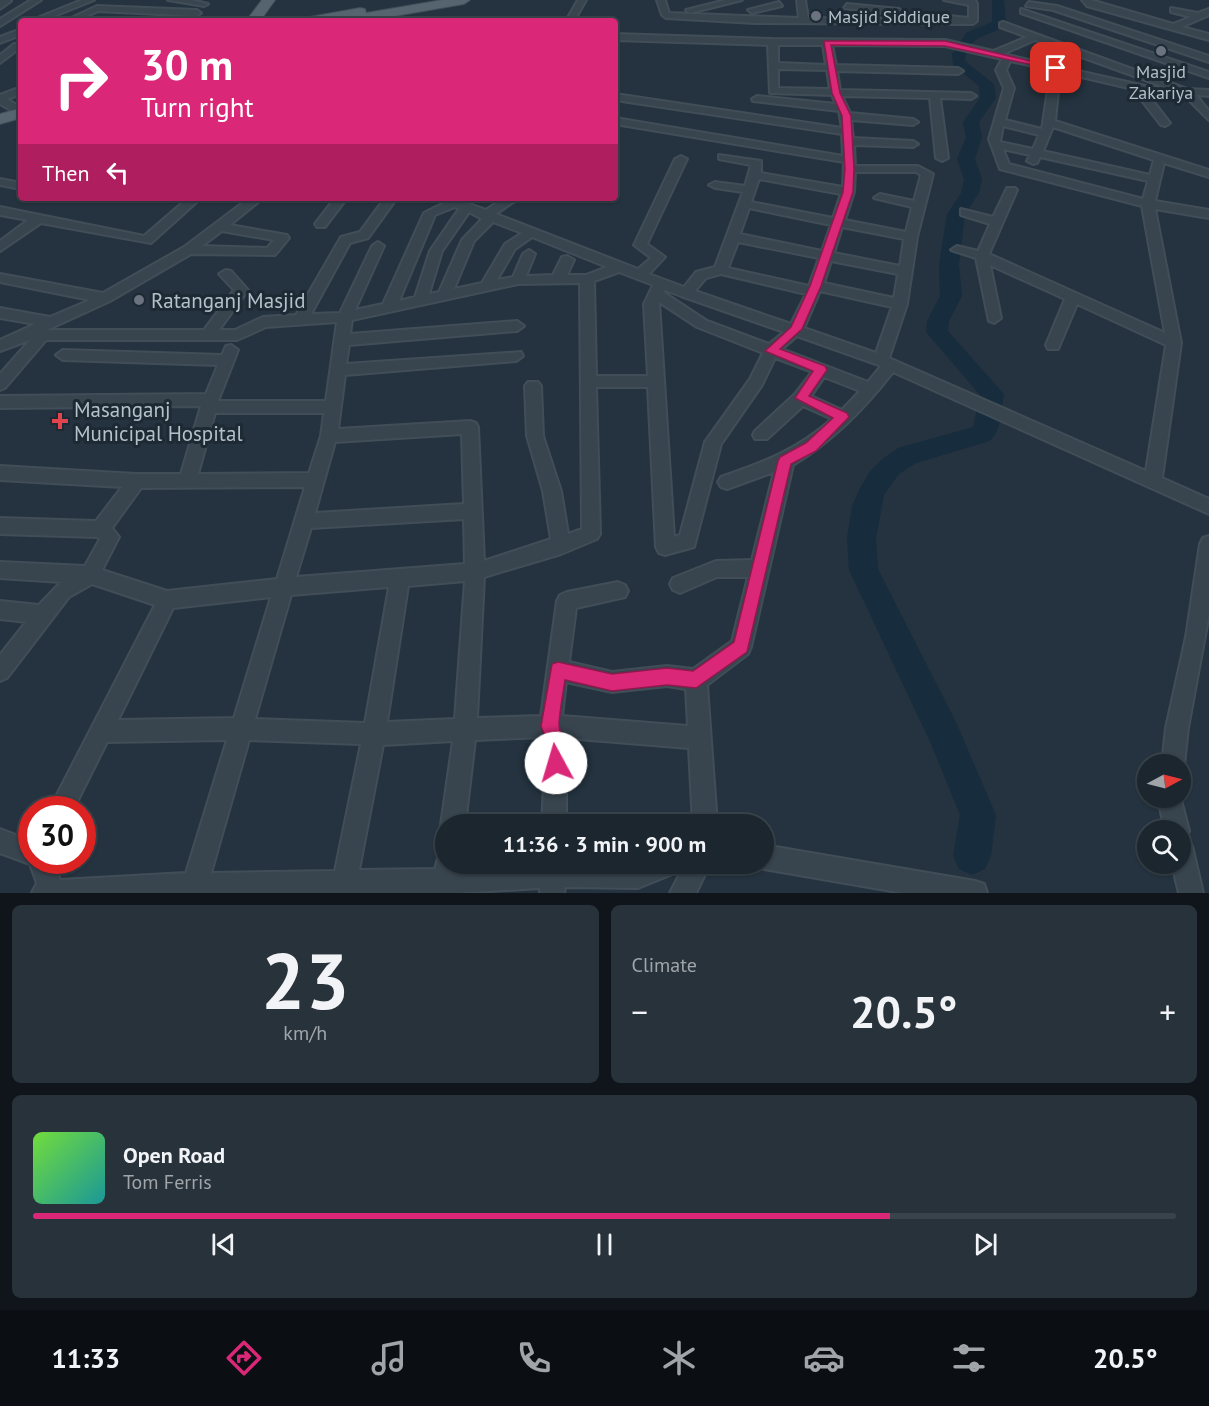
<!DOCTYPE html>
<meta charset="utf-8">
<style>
:root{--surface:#1b262f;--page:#28323b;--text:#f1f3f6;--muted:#a0a5aa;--line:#39434b;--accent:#db2777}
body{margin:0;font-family:"PT Sans",sans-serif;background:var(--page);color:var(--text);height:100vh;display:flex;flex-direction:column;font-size:22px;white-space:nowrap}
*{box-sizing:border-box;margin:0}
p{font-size:20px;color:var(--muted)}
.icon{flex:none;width:33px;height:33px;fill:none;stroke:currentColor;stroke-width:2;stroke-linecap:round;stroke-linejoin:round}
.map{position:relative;height:893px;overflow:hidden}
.sheet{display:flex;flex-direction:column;gap:12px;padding:12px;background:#0f151a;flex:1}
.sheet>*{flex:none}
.banner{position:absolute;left:18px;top:18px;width:600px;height:183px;border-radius:6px;box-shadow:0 2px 4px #0004,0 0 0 2px var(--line);background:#db2777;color:#fff;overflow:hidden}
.needle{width:39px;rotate:83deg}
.tools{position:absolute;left:1137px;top:754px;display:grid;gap:12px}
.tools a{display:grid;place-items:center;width:54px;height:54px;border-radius:50%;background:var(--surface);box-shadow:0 2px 4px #0004,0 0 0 2px var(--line);font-size:30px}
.speed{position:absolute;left:18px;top:796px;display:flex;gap:12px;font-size:30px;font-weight:700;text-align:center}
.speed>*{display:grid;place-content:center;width:78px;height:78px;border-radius:50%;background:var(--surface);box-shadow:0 2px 4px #0004,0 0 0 2px var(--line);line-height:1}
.speed .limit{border:9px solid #d22;background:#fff;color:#111}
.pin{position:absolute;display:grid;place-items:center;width:51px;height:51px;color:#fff;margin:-26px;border-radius:12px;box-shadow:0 3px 9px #0006}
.me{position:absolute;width:66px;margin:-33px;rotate:354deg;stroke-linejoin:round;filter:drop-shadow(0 0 4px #0008)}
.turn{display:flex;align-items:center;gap:21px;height:126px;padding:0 24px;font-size:27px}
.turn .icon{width:78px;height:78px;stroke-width:2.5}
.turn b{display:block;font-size:42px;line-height:51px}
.then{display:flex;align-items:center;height:57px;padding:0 24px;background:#0003;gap:12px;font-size:22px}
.big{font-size:45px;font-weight:600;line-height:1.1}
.sheet .widget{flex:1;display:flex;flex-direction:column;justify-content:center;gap:9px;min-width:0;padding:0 21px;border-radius:9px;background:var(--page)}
.sheet .dial{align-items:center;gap:0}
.dial b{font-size:78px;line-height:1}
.song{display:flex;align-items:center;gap:18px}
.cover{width:72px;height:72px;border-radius:9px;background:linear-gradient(135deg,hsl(100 70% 55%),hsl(180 70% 35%))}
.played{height:6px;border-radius:3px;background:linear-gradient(90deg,var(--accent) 75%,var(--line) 75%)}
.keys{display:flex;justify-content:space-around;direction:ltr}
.heat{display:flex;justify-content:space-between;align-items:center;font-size:33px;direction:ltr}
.sheet .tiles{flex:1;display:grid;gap:12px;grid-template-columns:1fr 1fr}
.widget:last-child{grid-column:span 2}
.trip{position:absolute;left:435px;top:814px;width:339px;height:60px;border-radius:30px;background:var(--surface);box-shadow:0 2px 4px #0004,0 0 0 2px var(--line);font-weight:600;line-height:60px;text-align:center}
.tab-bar{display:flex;height:96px;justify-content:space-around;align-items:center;background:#0b0f13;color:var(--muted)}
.tab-bar .icon{width:42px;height:42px}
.tab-bar .on{color:var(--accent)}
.tab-bar b{font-size:27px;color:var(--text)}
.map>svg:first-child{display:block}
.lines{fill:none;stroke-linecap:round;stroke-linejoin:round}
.river{fill:#172c3d;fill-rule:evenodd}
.street-casing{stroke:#414e58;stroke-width:4}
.primary-casing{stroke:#414e58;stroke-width:2}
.street{fill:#38454f;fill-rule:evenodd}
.primary{fill:#56646f;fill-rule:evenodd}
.route{fill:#db2777;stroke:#8e194d;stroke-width:1.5}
.worship-dot{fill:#6b7280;stroke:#1d2a34;stroke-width:2}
.health-dot{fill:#e0444e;stroke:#1d2a34;stroke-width:2}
.labels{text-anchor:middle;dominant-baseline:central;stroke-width:6;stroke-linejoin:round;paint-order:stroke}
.far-poi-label{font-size:18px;fill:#b4c0ca;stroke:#1d2a34;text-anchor:start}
.poi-label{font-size:21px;fill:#b4c0ca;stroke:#1d2a34;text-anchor:start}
</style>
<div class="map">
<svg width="1209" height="893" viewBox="0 0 1209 893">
<rect width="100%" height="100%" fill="#24333f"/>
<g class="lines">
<path class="river" d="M992,0H1004L1006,24C991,38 967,33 965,61L994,84L996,98L979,122L982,137L975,159L982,179L979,193L965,214L959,265L962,296L949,321L948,331L1004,394C1001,408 1002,436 987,442L916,463L899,474L884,495L876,538L878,569L956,722L996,815L991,856L985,869L972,875L959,869L953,856L960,815L931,744L849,570L847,538L852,506L858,492L870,471L881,460L898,448L973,427L980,395L926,332L927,321L940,296L939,265L947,214L961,193L964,179L957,159L966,137L963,122L980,98L979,86L953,65L952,54L966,33L992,22Z"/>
<defs>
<path id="street" d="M0,0H10L11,1L0,9Z
M31,0H41L0,26V19Z
M82,0H94L42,21H30Z
M168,0H192L208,4L204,6Z
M578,0H586L574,21H566Z
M657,0H665L669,13L799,18L797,0H805L808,18L936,19L948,16L969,18V5L944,0H975L977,3V21L973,24L755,23L666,18L662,15Z
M726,0H742L690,13L686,10Z
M1082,0H1091L1173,24L1191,17L1171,12V8L1198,13L1209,9V15L1182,27L1209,34V40L1087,6Z
M779,2L782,6L752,13L748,10Z
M1029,2L1057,6L1209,56V62L1053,10L1026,6Z
M847,4L899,9L903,12L899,15L844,8Z
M97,6L197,10L201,13L197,16L98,11L76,21H65Z
M1021,9L1209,72V78L1021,13Z
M1003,22L1187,89L1209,90V96L1196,95L1209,111V120L1184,95L1146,92L1170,123L1165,126L1161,125L1133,89L1060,72L1055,121L1209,170V177L1164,163L1155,201L1209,210V218L1155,209L1181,343L1162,478L1209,499V514L893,372C865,408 833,441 793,465L751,647L748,654L707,685L717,825H693L689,748L566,738V825H542L546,742L544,737L475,740L465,825H446V834L441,825L453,741L383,745L359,870L435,869L439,855L446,853V864H460V868L531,864H678L675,873L638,888L565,887L564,893H540V888L457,893H32L37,883L30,864L0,853V829L32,841V861H53L60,880L186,873L227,740L107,742L73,810H49L155,605L92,584L69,597L7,678L0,681V655L26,622L0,619V601L39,605L61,582L0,578V562L85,566L100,539L97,537L0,534V518L96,521L122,487L0,480V466L136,474H181L201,406L0,408V396L206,394L218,365L63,360L56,355L63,350L222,355L226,346L231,345L238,350L218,401H326L337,322L266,327L237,340H46L5,388L0,390V374L30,340L0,351V340L35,324L0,318V308L50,317L90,300L0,282V274L103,293L184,247L249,198H263L230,225L287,235L289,238L275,255L191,254L110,301L47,330H204L234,290L219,274L226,270L231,271L248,290L219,330H235L263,317L296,315L341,237L360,232L385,198H397L368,238L350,243L311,314L340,313L372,246L378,242L384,246L355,310L383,304L424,213L444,203L437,198H454L486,210L504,198H525L513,202L496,214L638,269L651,258L634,245L675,159L681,156L687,159L647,244L665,257L649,274L684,287L696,272L715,267L743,192L715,188L709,185L715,182L745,186L751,165L719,159V155L761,161V173L843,187L844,162L615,124V118L843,156L842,134L615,100V94L842,128L839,111L753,101L752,99L757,96L836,104L832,95L770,93L768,45L615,40V34L773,39L945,40L993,51L1027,37L1000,27V23ZM1035,40L1167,88H1154L1003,54ZM778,45H823L826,65L778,63ZM832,45L945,46L1002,59L996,70L1004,88L989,139L1000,169L1142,206L1165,333L989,254L1017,190L1015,188H1007L993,217L961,209V215L990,224L978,251L957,246L951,250L976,258L989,321L994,323L1001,318L990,265L1065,299L1046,345L1048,349H1058L1077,304L1166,345L1146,471L889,358L907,304L917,237L933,174L918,166H855L854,145L913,147L918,144L913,141L853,138L851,120L913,125L918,122L913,119L850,113L842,96L930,98L936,158L942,161L948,158L940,98L971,99L976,96L971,93L840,90L837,71L958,74L963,71L958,68L836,65ZM1010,61L1051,70L1042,129L1005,120L1014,88L1006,70ZM778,69L827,70L830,89L778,88ZM1003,126L1039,135L1033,149L1000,142ZM1053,127L1154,160L1150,175L1043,151ZM1003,149L1030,155L1027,161L1033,164L1037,163L1040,157L1148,181L1143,199L1009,164ZM855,172H916L921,175L914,201L880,194L874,198L912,207L906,232L845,220L854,192ZM759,179L841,194L833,218L751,202ZM455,207L459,209L430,251L415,297L399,301L435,215ZM749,208L831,225L822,251L740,234ZM469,212L482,219L462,240L439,292L429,294L442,251ZM493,222L522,233L505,244L482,283L454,289L474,241ZM842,227L904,239L900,266L834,253ZM222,231L274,240L267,248L202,246ZM532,237L607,267L586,275H567L574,260L567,256L562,257L553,275L526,276L535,254L529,250L523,254L513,277L497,280L515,249ZM738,242L819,258L809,286L728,268ZM831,261L898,274L894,298L824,283ZM619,272L653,285L644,304L648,376H596L594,281ZM721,274L806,294L791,324L695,291L706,278ZM580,283L582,529L568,534L561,491L543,436L541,386L538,382H528L525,386L527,436L543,491L551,539L484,561L478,427L476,423L470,421L338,429L345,375L516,361L523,356L521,352L346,364L349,345L517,331L524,326L517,321L350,334L352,320L518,284ZM665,290L681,296L784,332L769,344L707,321L663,292ZM820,291L892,307L876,353L804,328ZM659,302L697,327L763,353L750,379L705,442L680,535L674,537ZM797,336L876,364L881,366L868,382L782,349ZM775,358L812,372L795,394L755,431L753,435L755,439H767L803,406L832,419C797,450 764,462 721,477L718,482L721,487L727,489L774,472L752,560L716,561L673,578L670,584L673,590L680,593L717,577H748L732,641L693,669L667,666L612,672L569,662L576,608L625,597L628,591L625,585L618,582L567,592L560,595L557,601L541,716L477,718L484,577L561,554L597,539L600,534L596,387H648L656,547L659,553L665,555L694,547L721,444L762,385ZM824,377L860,391L842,410L811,396ZM215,413H324L321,436L309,473L198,474ZM462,434L464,504L315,513L335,442ZM305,487L277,579L167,591L102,570L119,537L112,528L141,488ZM464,519L465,564L296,577L311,528ZM465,581L455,719L387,722L408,586ZM389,587L365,723L255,719L291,595ZM271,597L234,718L118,720L173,608ZM566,682L612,692L667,686L686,689L688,726L562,716ZM249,740L361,744L335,871L211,873Z
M21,29V35L0,43V37Z
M14,44H20L21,47L0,63V55Z
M21,87V94L7,99L21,108V116L0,104V95Z
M0,179L21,183V189L0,185Z
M188,198H201L151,243L41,223L0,251V241L28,220L0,215V207L144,236Z
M335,198H347L325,227H317L315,224Z
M1209,536V614L1188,728L1184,765L1180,773V765H1162L1166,728L1186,637L1200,544L1203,538Z
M1180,796L1189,831L1186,837L1192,846L1203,893H1179L1172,864H1180V831H1165L1158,798H1180Z
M764,845L975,881L984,884L987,893H903L764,869L755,864H764Z
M685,864H710L696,893H670Z"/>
<path id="primary" d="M262,0H275L260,21H246Z
M442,0H470L464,4L366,21H303L310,17L360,8L365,9L366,13Z
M21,108V118L0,124V114Z"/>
</defs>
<use href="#street" class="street-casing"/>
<use href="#primary" class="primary-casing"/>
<use href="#street" class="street"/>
<use href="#primary" class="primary"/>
</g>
<path class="route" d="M824,41H945L1060,68L1056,70L945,46L831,45L840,93L851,116L854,169L853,192L821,286L802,329L780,349L825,366L827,370L809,396L847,413L849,417L816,451L791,464L747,652L696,688L667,685L612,691L565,680C563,694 560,709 559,723C559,740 572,747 563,770L556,772L549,770L547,763V742L541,726L552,664L558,662L612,674L667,668L693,671L734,642L778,461L780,457L806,443L833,418L795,398L813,371L765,351L791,327L810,286L843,192L845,169L842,116L832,93Z"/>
<g class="worship-dot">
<circle cx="816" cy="16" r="6"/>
<circle cx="1161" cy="51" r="6"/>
<circle cx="139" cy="300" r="6"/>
</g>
<path class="health-dot" d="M57 412h6v6h6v6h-6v6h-6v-6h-6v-6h6z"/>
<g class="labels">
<g class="far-poi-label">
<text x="828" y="16">Masjid Siddique</text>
<text x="1161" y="71" text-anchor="middle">Masjid<tspan x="1161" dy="21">Zakariya</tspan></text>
</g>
<g class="poi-label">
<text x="151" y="300">Ratanganj Masjid</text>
<text x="74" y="409">Masanganj<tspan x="74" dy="24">Municipal Hospital</tspan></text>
</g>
</g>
</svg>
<div class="tools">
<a><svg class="needle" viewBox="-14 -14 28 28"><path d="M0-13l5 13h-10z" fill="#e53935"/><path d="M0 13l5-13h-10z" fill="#a0a5aa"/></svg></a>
<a><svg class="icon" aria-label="search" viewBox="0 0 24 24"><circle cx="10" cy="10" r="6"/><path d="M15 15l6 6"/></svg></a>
</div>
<div class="speed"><div class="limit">30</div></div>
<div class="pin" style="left:1056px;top:68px;background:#d93025"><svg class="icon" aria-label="arrive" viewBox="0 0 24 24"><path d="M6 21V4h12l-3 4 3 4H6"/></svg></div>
<svg class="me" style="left:556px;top:763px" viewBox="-20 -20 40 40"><circle r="19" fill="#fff"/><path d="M0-13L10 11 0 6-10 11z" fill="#db2777"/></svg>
<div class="trip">11:36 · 3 min · 900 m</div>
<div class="banner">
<div class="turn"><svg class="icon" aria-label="right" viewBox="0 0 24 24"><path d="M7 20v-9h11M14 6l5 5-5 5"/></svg><div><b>30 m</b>Turn right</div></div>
<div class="then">Then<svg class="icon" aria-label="left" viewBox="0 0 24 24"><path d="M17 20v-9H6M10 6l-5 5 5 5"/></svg></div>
</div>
</div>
<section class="sheet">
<div class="tiles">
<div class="widget dial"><b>23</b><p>km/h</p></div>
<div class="widget"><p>Climate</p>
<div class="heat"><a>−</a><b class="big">20.5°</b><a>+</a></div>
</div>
<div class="widget">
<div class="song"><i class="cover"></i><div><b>Open Road</b><p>Tom Ferris</p></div></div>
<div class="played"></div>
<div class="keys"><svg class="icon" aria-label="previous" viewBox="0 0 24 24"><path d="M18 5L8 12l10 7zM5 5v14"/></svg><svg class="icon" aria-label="pause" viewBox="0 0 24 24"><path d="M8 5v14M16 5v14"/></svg><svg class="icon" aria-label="next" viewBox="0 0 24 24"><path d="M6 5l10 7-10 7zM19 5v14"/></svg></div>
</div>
</div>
</section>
<nav class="tab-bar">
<b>11:33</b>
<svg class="icon on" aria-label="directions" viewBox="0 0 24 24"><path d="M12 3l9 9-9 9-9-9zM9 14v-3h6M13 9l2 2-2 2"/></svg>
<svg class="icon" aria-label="music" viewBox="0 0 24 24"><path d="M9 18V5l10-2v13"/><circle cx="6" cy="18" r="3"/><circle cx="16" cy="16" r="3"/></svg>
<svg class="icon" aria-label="phone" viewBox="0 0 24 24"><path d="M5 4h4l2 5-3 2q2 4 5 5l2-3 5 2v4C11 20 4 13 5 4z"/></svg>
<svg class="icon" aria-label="climate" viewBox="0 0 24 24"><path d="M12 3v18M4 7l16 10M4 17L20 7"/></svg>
<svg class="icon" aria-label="car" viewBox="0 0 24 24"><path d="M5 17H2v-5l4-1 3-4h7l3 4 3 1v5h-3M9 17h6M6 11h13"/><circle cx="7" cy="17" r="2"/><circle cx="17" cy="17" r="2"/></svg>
<svg class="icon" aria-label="filters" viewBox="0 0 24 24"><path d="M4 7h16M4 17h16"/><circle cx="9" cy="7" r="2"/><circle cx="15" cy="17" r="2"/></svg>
<b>20.5°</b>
</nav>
